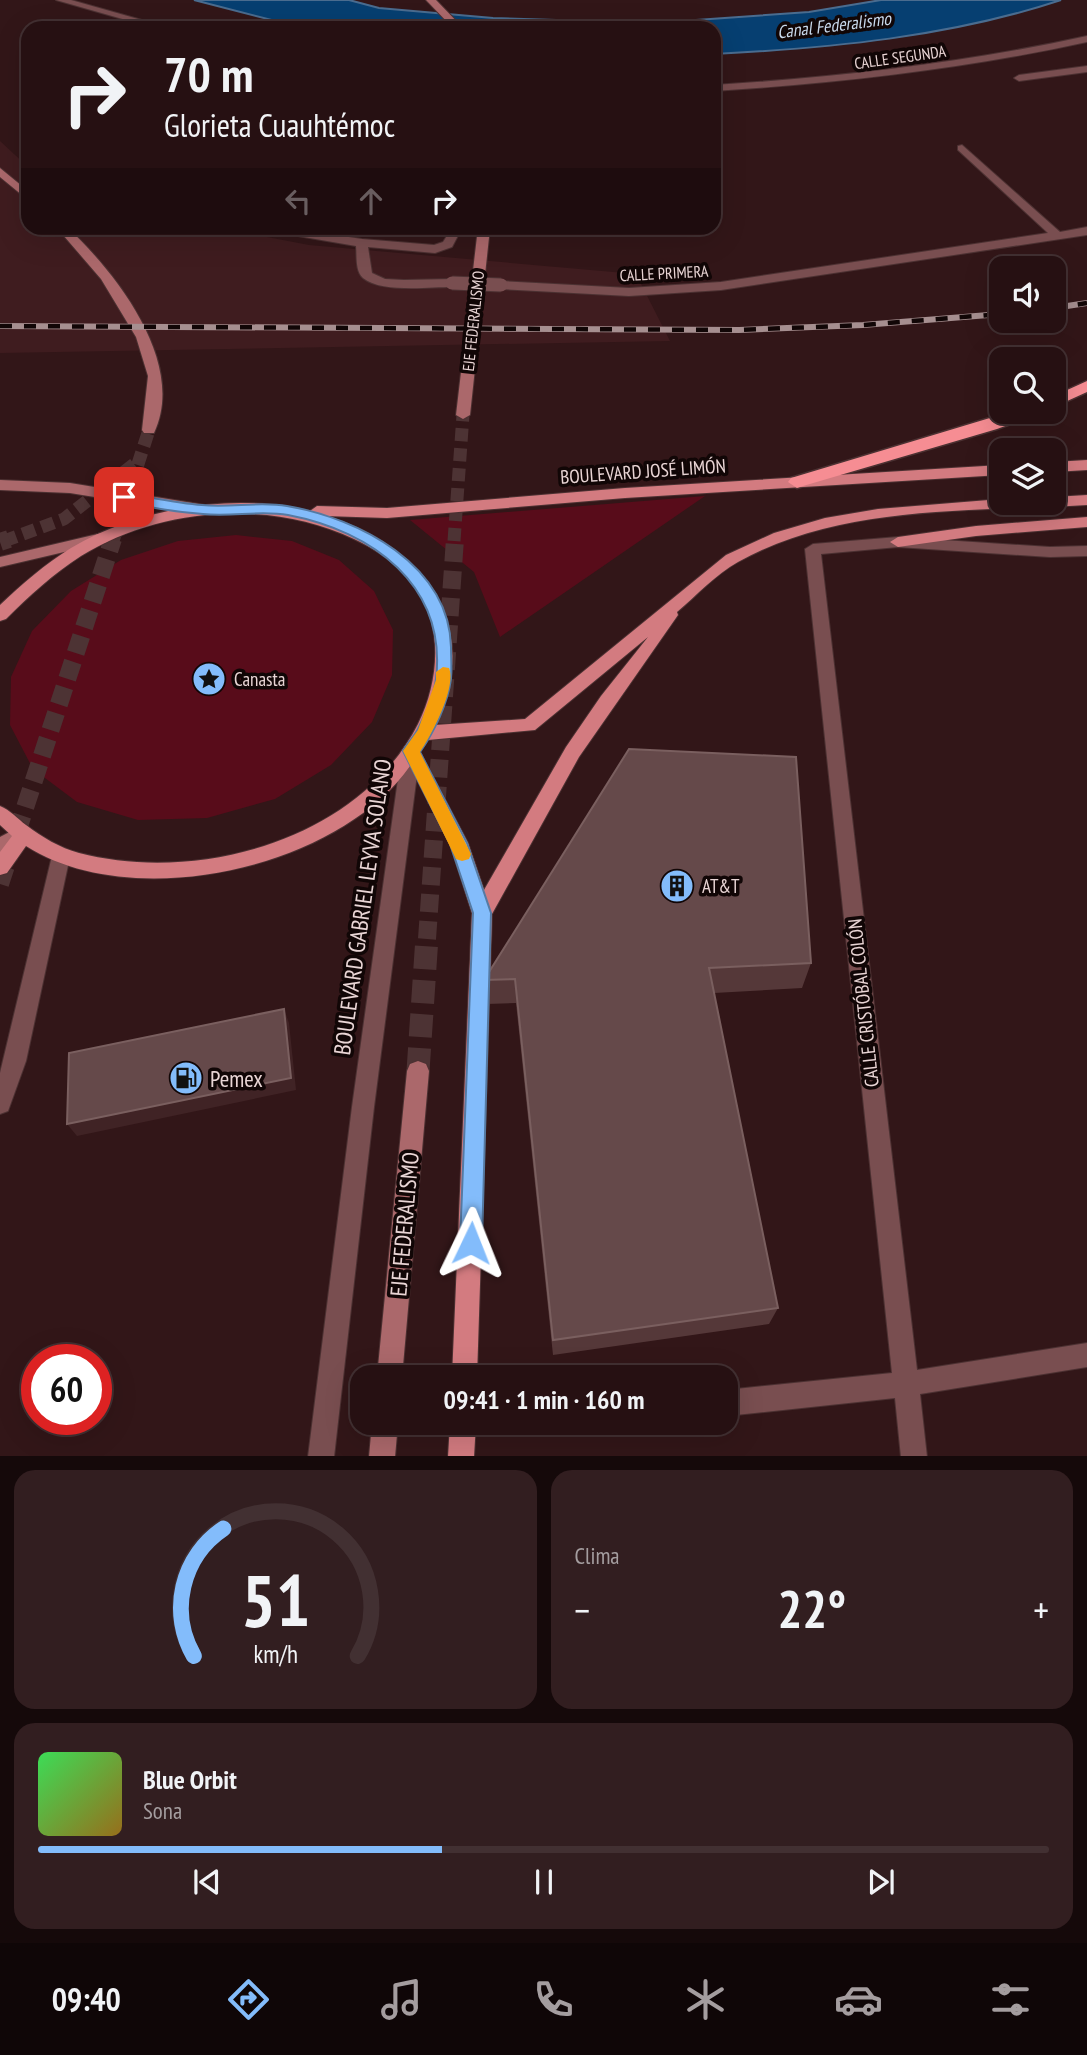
<!DOCTYPE html>
<html lang="es">
<meta charset="utf-8">
<style>
:root{--surface:#261012;--page:#321e20;--text:#f1f3f6;--muted:#a49d9f;--line:#423032;--accent:#83bcfb}
body{margin:0;font-family:"PT Sans Narrow",sans-serif;background:var(--page);color:var(--text);height:100vh;display:flex;flex-direction:column;font-size:26px;white-space:nowrap}
*{box-sizing:border-box;margin:0}
p{font-size:23px;color:var(--muted)}
.icon{flex:none;width:38px;height:38px;fill:none;stroke:currentColor;stroke-width:2;stroke-linecap:round;stroke-linejoin:round}
.map{position:relative;height:1456px;overflow:hidden}
.panel{display:flex;flex-direction:column;gap:14px;padding:14px;background:#15090a;flex:1}
.panel>*{flex:none}
.banner{position:absolute;left:21px;top:21px;width:700px;height:214px;border-radius:21px;box-shadow:0 7px 28px #0002,0 0 0 2px var(--line);background:#261012;color:var(--text);overflow:hidden}
.buttons{position:absolute;left:989px;top:256px;display:grid;gap:14px}
.buttons a{display:grid;place-items:center;width:77px;height:77px;border-radius:14px;background:var(--surface);box-shadow:0 7px 28px #0002,0 0 0 2px var(--line);font-size:35px}
.speed{position:absolute;left:21px;top:1344px;display:flex;gap:14px;font-size:35px;font-weight:700;text-align:center}
.speed>*{display:grid;place-content:center;width:91px;height:91px;border-radius:50%;background:var(--surface);box-shadow:0 7px 28px #0002,0 0 0 2px var(--line);line-height:1}
.speed .limit{border:10px solid #d22;background:#fff;color:#111}
.pin{position:absolute;display:grid;place-items:center;width:60px;height:60px;color:#fff;margin:-30px;border-radius:14px;box-shadow:0 4px 10px #0006}
.me{position:absolute;width:77px;margin:-38px;rotate:2deg;stroke-linejoin:round;filter:drop-shadow(0 0 5px #0008)}
.turn{display:flex;align-items:center;gap:24px;height:147px;padding:0 28px;font-size:32px}
.turn .icon{width:91px;height:91px;stroke-width:2.5}
.turn b{display:block;font-size:49px;line-height:60px}
.lanes{display:flex;align-items:center;height:66px;padding:0 28px;background:#0003;justify-content:center;gap:35px;direction:ltr}
.lanes .off{opacity:.35}
.big{font-size:52px;font-weight:700;line-height:1.1}
.panel .card{flex:1;display:flex;flex-direction:column;justify-content:center;gap:10px;min-width:0;padding:0 24px;border-radius:21px;background:var(--page)}
.panel .dial{align-items:center;gap:0}
.dial svg{height:182px;overflow:visible;fill:none;stroke:var(--line);stroke-width:7;stroke-linecap:round;text-anchor:middle}
.dial text{fill:var(--text);stroke:none}
.song{display:flex;align-items:center;gap:21px}
.cover{width:84px;height:84px;border-radius:10px;background:linear-gradient(135deg,hsl(130 70% 55%),hsl(40 70% 35%))}
.played{height:7px;border-radius:4px;background:linear-gradient(90deg,var(--accent) 40%,var(--line) 40%)}
.keys{display:flex;justify-content:space-around;direction:ltr}
.heat{display:flex;justify-content:space-between;align-items:center;font-size:38px;direction:ltr}
.panel .tiles{flex:1;display:grid;gap:14px;grid-template-columns:1fr 1fr}
.card:last-child{grid-column:span 2}
.trip{position:absolute;left:350px;top:1365px;width:388px;height:70px;border-radius:21px;background:var(--surface);box-shadow:0 7px 28px #0002,0 0 0 2px var(--line);font-weight:700;line-height:70px;text-align:center}
.dock{display:flex;height:112px;justify-content:space-around;align-items:center;background:#0f0607;color:var(--muted)}
.dock .icon{width:49px;height:49px}
.dock .active{color:var(--accent)}
.dock b{font-size:32px;color:var(--text)}
.map>svg:first-child{display:block}
.built{fill:#3f1c1f}
.green{fill:#580c1a}
.water{fill:#063f71;stroke:#4a6c8f;stroke-width:2}
.lines{fill:none;stroke-linecap:round;stroke-linejoin:round}
.secondary-tunnel-far2{stroke:#4d3334;stroke-width:13;stroke-dasharray:13 7;stroke-linecap:butt}
.secondary-tunnel-far1{stroke:#4d3334;stroke-width:18;stroke-dasharray:18 9;stroke-linecap:butt}
.secondary-tunnel{stroke:#4d3334;stroke-width:23;stroke-dasharray:23 11;stroke-linecap:butt}
.lane-casing{stroke:#4c3132;stroke-width:2}
.street-casing{stroke:#4c3132;stroke-width:2}
.secondary-casing{stroke:#4c3132;stroke-width:2}
.primary-casing{stroke:#4c3132;stroke-width:2}
.highway-casing{stroke:#4c3132;stroke-width:3}
.lane{fill:#794e50;fill-rule:evenodd}
.street{fill:#794e50;fill-rule:evenodd}
.secondary{fill:#ab686b;fill-rule:evenodd}
.primary{fill:#d37b80;fill-rule:evenodd}
.highway{fill:#f68d93;fill-rule:evenodd}
.rail-casing{stroke:#a68f90;stroke-width:6}
.rail{stroke:#110606;stroke-width:4.5;stroke-dasharray:12;stroke-linecap:butt}
.street-bridge-casing{stroke:#4c3132;stroke-width:15;stroke-linecap:butt}
.street-bridge{stroke:#794e50;stroke-width:13}
.wall{fill:#553839}
.shaded-wall{fill:#402325}
.building{fill:#65494a;stroke:#7a5f5f;stroke-width:2}
.route{fill:#83bcfb;stroke:#557aa3;stroke-width:2}
.slow{fill:#f59e0b}
.labels{text-anchor:middle;dominant-baseline:central;stroke-width:7;stroke-linejoin:round;paint-order:stroke}
.far-street-label{font-size:16px;fill:#e9d5d5;stroke:#110606}
.far-water-label{font-size:18px;font-style:italic;fill:#c9d9ec;stroke:#110606}
.street-label{font-size:19px;fill:#e9d5d5;stroke:#110606}
.poi-label{font-size:19px;fill:#e9d5d5;stroke:#110606;text-anchor:start}
.near-street-label{font-size:23px;fill:#e9d5d5;stroke:#110606}
.near-poi-label{font-size:23px;fill:#e9d5d5;stroke:#110606;text-anchor:start}
</style>
<div class="map">
<svg width="1087" height="1457" viewBox="0 0 1087 1457">
<rect width="100%" height="100%" fill="#321618"/>
<path class="built" d="M0,141L28,167V228H219L309,245L636,274L670,341L0,353Z"/>
<path class="green" d="M705,496L500,637L474,572L410,520Z
M236,535L292,541L339,560L374,591L393,630L392,675L372,722L331,765L275,799L207,818L138,820L77,802L33,769L10,725L11,677L32,631L71,591L121,560L178,541Z"/>
<path class="water" d="M194,0H349L379,8L493,18L653,23L809,12L881,0H1061C949,37 831,48 714,54V28H303Z"/>
<g class="lines">
<path class="secondary-tunnel-far2" d="M4,541L64,519L138,461
M113,541L149,430
M454,541L463,415"/>
<path class="secondary-tunnel-far1" d="M0,542L9,539
M0,884L113,539
M427,939L455,539"/>
<path class="secondary-tunnel" d="M418,1071L427,937"/>
<defs>
<path id="lane" d="M1087,66V72L1019,81L1014,78L1019,75Z"/>
<path id="street" d="M56,0H71L170,28H154Z
M1087,36V42C964,69 840,83 714,91V85C840,77 964,63 1087,36Z
M962,145L1060,232L1087,227V235L721,290L629,296L501,289L495,285L501,281L629,288L721,282L1048,233L958,150V146Z
M263,228H288L362,239L434,245L443,242L452,228H462L452,247L435,253L368,247L372,273L385,279L404,280L452,279L458,283L452,287C429,287 381,293 363,278C355,271 357,256 356,246L269,231Z
M898,537L1050,547L1087,546V556L1050,557L898,547L821,554L917,1370L1087,1343V1367L920,1394L927,1457H901L895,1398L726,1416V1390L892,1373L805,549L813,544Z
M411,744L417,746L420,751L374,1107L334,1457H308L352,1107L402,751L405,746Z
M61,848L68,850L70,856L26,1061L8,1111L0,1114V1073L52,856L54,850Z"/>
<path id="secondary" d="M426,0H436L463,28H453Z
M0,168L28,191V200L0,177Z
M57,228H68C116,273 187,363 154,433H144L142,430L148,376L136,337L101,279Z
M478,228H490L470,415L463,419L456,415Z
M0,480L70,483L205,505L212,510L205,515L70,493L0,490Z
M102,533L107,534L110,538L107,542L0,567V557Z
M21,826L28,828L30,834L28,840L0,855V837Z
M418,1061L426,1064L429,1071L402,1377H377L407,1071L410,1064Z
M372,1423H398L395,1457H369Z"/>
<path id="primary" d="M1087,460V470L1054,472V462Z
M1001,465V475L625,498L387,518L326,516C424,546 484,625 435,725L525,719L726,555L774,533L825,518L878,509L1001,499V502H1054V497L1087,495V505C972,512 842,504 738,562C716,574 696,596 677,612L678,615L579,757L492,914L477,1377H452L472,913L450,844L410,766C338,869 132,914 26,846L7,873L0,875V852L12,836L0,825V806C10,810 18,819 26,825C42,837 60,848 79,853C198,884 359,840 418,724C434,692 440,654 431,619C421,581 387,554 354,539C269,499 161,507 81,556C53,574 29,596 6,619L0,621V605C22,584 45,564 71,548C138,508 234,492 310,511L317,506L387,508L625,488ZM648,637L601,696L566,747L484,890L468,843L420,752L428,740L535,730Z
M1087,517V527L976,536L898,547L890,542L898,537L976,526Z
M450,1423H476L474,1457H448Z"/>
<path id="highway" d="M1087,381V392L1054,407V396Z
M1013,411H1037L1035,415L997,429L803,486L797,488L788,482L791,478Z"/>
</defs>
<use href="#lane" class="lane-casing"/>
<use href="#street" class="street-casing"/>
<use href="#secondary" class="secondary-casing"/>
<use href="#primary" class="primary-casing"/>
<use href="#highway" class="highway-casing"/>
<use href="#lane" class="lane"/>
<use href="#street" class="street"/>
<use href="#secondary" class="secondary"/>
<use href="#primary" class="primary"/>
<use href="#highway" class="highway"/>
<defs>
<path id="rail" d="M1054,308L1087,303
M0,326L739,330L863,325L1001,314"/>
</defs>
<use href="#rail" class="rail-casing"/>
<use href="#rail" class="rail"/>
<defs>
<path id="street-bridge" d="M452,283L501,285"/>
</defs>
<use href="#street-bridge" class="street-bridge-casing"/>
<use href="#street-bridge" class="street-bridge"/>
</g>
<path class="wall" d="M811,963L802,988L714,993L778,1308L769,1324L553,1355L516,1003L486,1004L484,980Z"/>
<path class="shaded-wall" d="M284,1009L289,1023L296,1090L77,1136L67,1124Z"/>
<path class="building" d="M629,749L796,757L811,963L709,968L778,1308L553,1340L515,979L484,980Z
M284,1009L291,1078L67,1124L69,1053Z"/>
<path class="route" d="M124,493C150,497 176,503 202,505C231,508 259,501 287,506C359,518 449,565 451,647C451,657 452,669 451,679C448,703 434,732 420,752L467,843L491,913L482,1243L478,1250L471,1253L463,1250L460,1243L473,913L450,844L403,751C407,743 414,737 418,729C425,715 434,694 436,679C447,585 372,531 288,515C260,510 232,517 203,514C176,512 145,507 119,500L117,497Z"/>
<path class="slow" d="M443,667L449,668C457,687 431,736 420,752L471,854L469,859L462,861L456,859L403,751L418,730L436,680V672Z"/>
<defs>
<symbol id="sight-disc" viewBox="-11 -11 22 22"><circle r="9.5" fill="#83bcfb" stroke="#110606"/><path d="M0-6L1.8-2.2L6-1.7L2.9 1.2L3.7 5.4L0 3.3L-3.7 5.4L-2.9 1.2L-6-1.7L-1.8-2.2Z" fill="#111"/></symbol>
<symbol id="building-disc" viewBox="-11 -11 22 22"><circle r="9.5" fill="#83bcfb" stroke="#110606"/><path d="M-4-6H4V6H1V3H-1V6H-4ZM-2.5-4.3h1.7v1.8h-1.7ZM.8-4.3h1.7v1.8H.8ZM-2.5-1h1.7V.8h-1.7ZM.8-1h1.7V.8H.8Z" fill="#111"/></symbol>
<symbol id="fuel-disc" viewBox="-11 -11 22 22"><circle r="9.5" fill="#83bcfb" stroke="#110606"/><path d="M-5.5-6h7V0h2V4h1.3V-2.5L3-4.5l.8-.8L6-3V5H2.5V1h-1V6h-7ZM-4.2-4.7v3.2H.2V-4.7Z" fill="#111"/></symbol>
</defs>
<g fill-rule="evenodd">
<use href="#sight-disc" x="190" y="660" width="38" height="38"/>
<use href="#building-disc" x="658" y="867" width="38" height="38"/>
<use href="#fuel-disc" x="167" y="1059" width="38" height="38"/>
</g>
<g class="labels">
<g class="far-street-label">
<text transform="translate(900 57) rotate(-8)">CALLE SEGUNDA</text>
<text transform="translate(664 273) rotate(-3)">CALLE PRIMERA</text>
<text transform="translate(473 321) rotate(-84)">EJE FEDERALISMO</text>
</g>
<g class="far-water-label">
<text transform="translate(834 25) rotate(-7)">Canal Federalismo</text>
</g>
<g class="street-label">
<text transform="translate(643 471) rotate(-4)">BOULEVARD JOSÉ LIMÓN</text>
<text transform="translate(863 1003) rotate(-96)">CALLE CRISTÓBAL COLÓN</text>
</g>
<g class="poi-label">
<text x="234" y="679">Canasta</text>
<text x="702" y="886">AT&amp;T</text>
</g>
<g class="near-street-label">
<text transform="translate(362 907) rotate(-82)">BOULEVARD GABRIEL LEYVA SOLANO</text>
<text transform="translate(404 1224) rotate(-85)">EJE FEDERALISMO</text>
</g>
<g class="near-poi-label">
<text x="210" y="1078">Pemex</text>
</g>
</g>
</svg>
<div class="buttons">
<a><svg class="icon" aria-label="sound" viewBox="0 0 24 24"><path d="M4 9h4l5-4v14l-5-4H4zM17 9q2 3 0 6"/></svg></a>
<a><svg class="icon" aria-label="search" viewBox="0 0 24 24"><circle cx="10" cy="10" r="6"/><path d="M15 15l6 6"/></svg></a>
<a><svg class="icon" aria-label="layers" viewBox="0 0 24 24"><path d="M12 4l9 5-9 5-9-5zM3 14l9 5 9-5"/></svg></a>
</div>
<div class="speed"><div class="limit">60</div></div>
<div class="pin" style="left:124px;top:497px;background:#d93025"><svg class="icon" aria-label="arrive" viewBox="0 0 24 24"><path d="M6 21V4h12l-3 4 3 4H6"/></svg></div>
<svg class="me" style="left:471px;top:1243px" viewBox="-20 -20 40 40"><path d="M0-17L14 15 0 8-14 15z" fill="#83bcfb" stroke="#fff" stroke-width="4"/></svg>
<div class="trip">09:41 · 1 min · 160 m</div>
<div class="banner">
<div class="turn"><svg class="icon" aria-label="right" viewBox="0 0 24 24"><path d="M7 20v-9h11M14 6l5 5-5 5"/></svg><div><b>70 m</b>Glorieta Cuauhtémoc</div></div>
<div class="lanes"><svg class="icon off" aria-label="left" viewBox="0 0 24 24"><path d="M17 20v-9H6M10 6l-5 5 5 5"/></svg><svg class="icon off" aria-label="ahead" viewBox="0 0 24 24"><path d="M12 20V5M6 11l6-6 6 6"/></svg><svg class="icon" aria-label="right" viewBox="0 0 24 24"><path d="M7 20v-9h11M14 6l5 5-5 5"/></svg></div>
</div>
</div>
<section class="panel">
<div class="tiles">
<div class="card dial"><svg viewBox="0 0 100 80">
<path d="M14 69A42 42 0 1 1 86 69"/>
<path d="M14 69A42 42 0 0 1 27 13" stroke="#83bcfb"/>
<text x="50" y="56" font-size="32" font-weight="700">51</text>
<text x="50" y="72" font-size="11">km/h</text>
</svg></div>
<div class="card"><p>Clima</p>
<div class="heat"><a>−</a><b class="big">22°</b><a>+</a></div>
</div>
<div class="card">
<div class="song"><i class="cover"></i><div><b>Blue Orbit</b><p>Sona</p></div></div>
<div class="played"></div>
<div class="keys"><svg class="icon" aria-label="previous" viewBox="0 0 24 24"><path d="M18 5L8 12l10 7zM5 5v14"/></svg><svg class="icon" aria-label="pause" viewBox="0 0 24 24"><path d="M8 5v14M16 5v14"/></svg><svg class="icon" aria-label="next" viewBox="0 0 24 24"><path d="M6 5l10 7-10 7zM19 5v14"/></svg></div>
</div>
</div>
</section>
<nav class="dock">
<b>09:40</b>
<svg class="icon active" aria-label="directions" viewBox="0 0 24 24"><path d="M12 3l9 9-9 9-9-9zM9 14v-3h6M13 9l2 2-2 2"/></svg>
<svg class="icon" aria-label="music" viewBox="0 0 24 24"><path d="M9 18V5l10-2v13"/><circle cx="6" cy="18" r="3"/><circle cx="16" cy="16" r="3"/></svg>
<svg class="icon" aria-label="phone" viewBox="0 0 24 24"><path d="M5 4h4l2 5-3 2q2 4 5 5l2-3 5 2v4C11 20 4 13 5 4z"/></svg>
<svg class="icon" aria-label="climate" viewBox="0 0 24 24"><path d="M12 3v18M4 7l16 10M4 17L20 7"/></svg>
<svg class="icon" aria-label="car" viewBox="0 0 24 24"><path d="M5 17H2v-5l4-1 3-4h7l3 4 3 1v5h-3M9 17h6M6 11h13"/><circle cx="7" cy="17" r="2"/><circle cx="17" cy="17" r="2"/></svg>
<svg class="icon" aria-label="filters" viewBox="0 0 24 24"><path d="M4 7h16M4 17h16"/><circle cx="9" cy="7" r="2"/><circle cx="15" cy="17" r="2"/></svg>
</nav>
